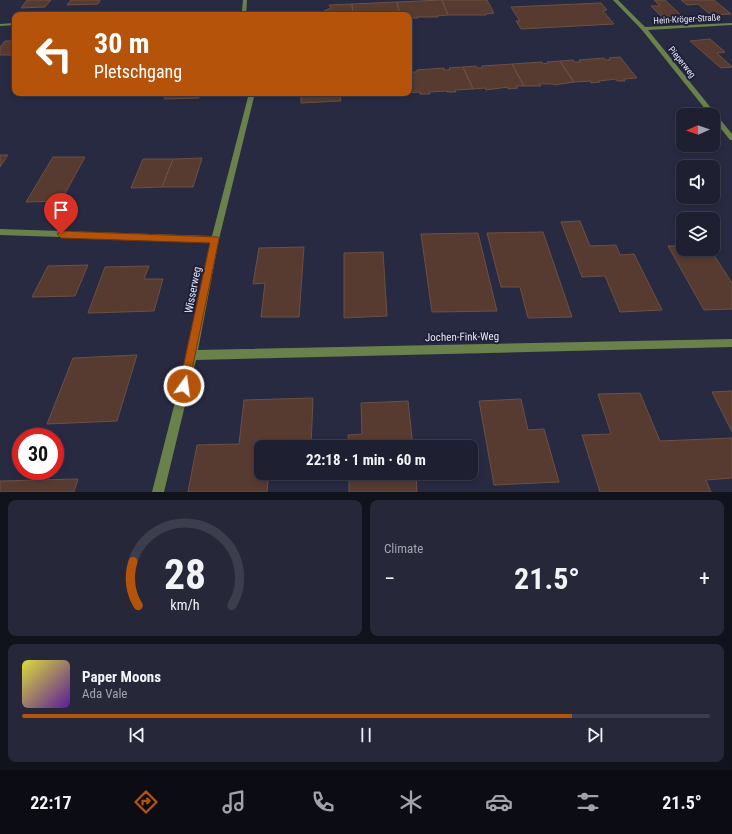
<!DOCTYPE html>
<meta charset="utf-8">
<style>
:root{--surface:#1e2032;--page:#26283a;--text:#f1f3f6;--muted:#a1a3ac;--line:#3c3e4d;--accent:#b45309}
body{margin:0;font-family:"Roboto Condensed",sans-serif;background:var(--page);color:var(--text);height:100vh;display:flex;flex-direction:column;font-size:15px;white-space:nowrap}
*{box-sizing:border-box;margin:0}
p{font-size:13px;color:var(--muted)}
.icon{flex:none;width:22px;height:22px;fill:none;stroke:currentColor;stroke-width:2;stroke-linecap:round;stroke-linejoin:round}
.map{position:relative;height:492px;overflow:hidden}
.details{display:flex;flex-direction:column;gap:8px;padding:8px;background:#10121c;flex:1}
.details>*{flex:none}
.hud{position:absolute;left:12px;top:12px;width:400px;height:84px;border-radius:8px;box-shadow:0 2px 6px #0003,0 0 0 1px var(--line);background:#b45309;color:#fff;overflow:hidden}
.needle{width:26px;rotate:268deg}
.buttons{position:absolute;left:676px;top:108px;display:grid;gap:8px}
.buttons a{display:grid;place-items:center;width:44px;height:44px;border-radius:8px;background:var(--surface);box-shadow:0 2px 6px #0003,0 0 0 1px var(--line);font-size:20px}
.speed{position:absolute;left:12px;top:428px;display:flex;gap:8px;font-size:20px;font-weight:700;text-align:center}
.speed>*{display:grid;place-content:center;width:52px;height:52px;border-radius:50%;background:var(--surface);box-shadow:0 2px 6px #0003,0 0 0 1px var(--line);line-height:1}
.speed .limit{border:6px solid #d22;background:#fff;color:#111}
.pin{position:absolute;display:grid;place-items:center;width:34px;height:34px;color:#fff;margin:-41px -17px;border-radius:50% 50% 50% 0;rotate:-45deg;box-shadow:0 0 4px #0007}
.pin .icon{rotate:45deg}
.me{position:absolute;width:44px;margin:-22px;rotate:14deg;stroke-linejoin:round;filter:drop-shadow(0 0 3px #0008)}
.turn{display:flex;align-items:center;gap:14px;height:84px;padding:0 16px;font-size:18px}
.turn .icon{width:52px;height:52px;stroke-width:2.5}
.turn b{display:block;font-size:28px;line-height:34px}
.big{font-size:30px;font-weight:700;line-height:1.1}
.details .widget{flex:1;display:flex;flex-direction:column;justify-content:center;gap:6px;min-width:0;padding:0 14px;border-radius:8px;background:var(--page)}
.details .dial{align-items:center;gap:0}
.dial svg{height:104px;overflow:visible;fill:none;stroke:var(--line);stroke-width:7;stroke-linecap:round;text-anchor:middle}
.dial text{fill:var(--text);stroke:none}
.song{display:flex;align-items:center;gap:12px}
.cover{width:48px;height:48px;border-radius:6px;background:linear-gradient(135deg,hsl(60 70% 55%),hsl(270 70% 35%))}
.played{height:4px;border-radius:2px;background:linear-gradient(90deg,var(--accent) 80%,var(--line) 80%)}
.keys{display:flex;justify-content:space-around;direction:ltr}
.heat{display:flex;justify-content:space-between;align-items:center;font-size:22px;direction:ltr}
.details .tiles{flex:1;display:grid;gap:8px;grid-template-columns:1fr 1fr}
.widget:last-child{grid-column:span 2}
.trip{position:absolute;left:254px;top:440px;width:224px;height:40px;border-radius:8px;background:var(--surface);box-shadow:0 2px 6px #0003,0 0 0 1px var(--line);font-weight:700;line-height:40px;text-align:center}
.dock{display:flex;height:64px;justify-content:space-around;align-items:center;background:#0c0d14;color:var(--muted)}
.dock .icon{width:28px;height:28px}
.dock .selected{color:var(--accent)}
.dock b{font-size:18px;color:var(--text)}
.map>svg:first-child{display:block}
.building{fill:#573b30;stroke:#6d4f44}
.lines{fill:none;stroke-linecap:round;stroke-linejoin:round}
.minor{fill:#6a814b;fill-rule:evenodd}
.route{fill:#b45309;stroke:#753606}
.labels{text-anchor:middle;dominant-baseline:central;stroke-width:4;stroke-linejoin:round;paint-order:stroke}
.far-street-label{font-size:9px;fill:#e4e5f6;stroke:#1f2037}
.street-label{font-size:11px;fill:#e4e5f6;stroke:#1f2037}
</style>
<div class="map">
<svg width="732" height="492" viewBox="0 0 732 492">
<rect width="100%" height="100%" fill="#282a42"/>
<path class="building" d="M27,0H51L45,7L21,8Z
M71,0H100L98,4L67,5Z
M442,0H487L494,13L486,14V15H448Z
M442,0L448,15L437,16L438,17H417L418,18H410L409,15H400L397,2Z
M654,0H665L682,16L662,17L651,6H660Z
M681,0H714L731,14L711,15L698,4L687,5Z
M397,2L400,15H353L352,4Z
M601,3L607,10L603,11L614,24L521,29L516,21H520L511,7Z
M352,4L353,15H315L331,8L329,5Z
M710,39L725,52L717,53L732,67L721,68L690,41Z
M5,41H15V55H0V47Z
M620,57L637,78L624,79L625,81H617L616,79L599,81L600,82L591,83V81L574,82L560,61L573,60L574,62H580L579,60L604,58L605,60H610L609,58Z
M560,61L574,82L554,85L553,84H539L541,86H524L512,64L542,62L543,64L548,63L547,62Z
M512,64L524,86H516L518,88L508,89V87L486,90L485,88L473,89L463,67L476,66L477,68H482V66Z
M463,67L473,89L455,90L456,92H447V91L429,92L430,94H420V92L406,93H409V71L411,70L412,72H417V70L444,68V70H450L449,68Z
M167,93H200L199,98L164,99Z
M301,93H343V95H340L341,101L301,103Z
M0,155H8L0,167Z
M53,157H85L61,201L26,202Z
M202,158L193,187H162L173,159Z
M143,159H173L162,187L131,188Z
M580,221L590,246L616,245L620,255L634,254L662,310L620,312L605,276L582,277L561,222Z
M543,232L572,317L528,318L520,287H501L487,233Z
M478,233L497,311L432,312L421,234Z
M668,246H683V249H710L732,283V309L704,310Z
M304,247L299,317H261L265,283L253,284L259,248Z
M383,252L387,316L344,318V253Z
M88,265L75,296L32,297L48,266Z
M149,266L144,279H163L154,311L88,313L105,267Z
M137,355L117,421L47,424L73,358Z
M732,391V432L712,392Z
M640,393L660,441L732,438V478L706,480L711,492H600L582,435L611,434L598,394Z
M313,398L311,447H261V473H269L267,492H188L197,445L239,444L244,400Z
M521,399L528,430L544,429L559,482L494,485L479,401Z
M408,401L413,447H349L348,435L362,434L361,403Z
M349,473H416L417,492H349Z
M78,479L74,492H0V481Z"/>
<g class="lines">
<path class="minor" d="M243,0H247L246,15H242V14L189,15L191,14L242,11Z
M613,0H618L645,27L732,23V25L648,30L732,134V140H730L713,119V115H710L642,30Z
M15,23V25L0,26V24Z
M249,93H255L219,239L198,350L732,339V347L196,360L164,492H152L187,355L210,242L0,235V229L212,236Z"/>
</g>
<path class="route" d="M61,231L218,237L219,239L188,389L184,391L181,389L179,386L210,243L61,238L57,234Z"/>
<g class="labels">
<g class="far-street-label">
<text transform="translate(687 19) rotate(-3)">Hein-Kröger-Straße</text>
<text transform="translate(682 62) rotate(51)">Pieperweg</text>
</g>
<g class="street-label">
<text transform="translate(193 290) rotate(-79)">Wisserweg</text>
<text transform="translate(462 337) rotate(-1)">Jochen-Fink-Weg</text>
</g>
</g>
</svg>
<div class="buttons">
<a><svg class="needle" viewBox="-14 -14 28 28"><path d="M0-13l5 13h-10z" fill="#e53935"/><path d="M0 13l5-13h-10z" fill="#a1a3ac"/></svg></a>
<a><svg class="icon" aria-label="sound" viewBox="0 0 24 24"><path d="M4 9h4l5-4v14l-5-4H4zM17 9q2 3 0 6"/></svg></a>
<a><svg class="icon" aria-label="layers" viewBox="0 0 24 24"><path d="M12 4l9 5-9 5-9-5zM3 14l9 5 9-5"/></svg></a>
</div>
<div class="speed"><div class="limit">30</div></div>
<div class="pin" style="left:61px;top:234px;background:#d93025"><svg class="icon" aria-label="arrive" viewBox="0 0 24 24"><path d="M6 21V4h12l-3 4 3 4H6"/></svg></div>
<svg class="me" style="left:184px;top:386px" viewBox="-20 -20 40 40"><circle r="17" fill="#b45309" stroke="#fff" stroke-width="3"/><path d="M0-11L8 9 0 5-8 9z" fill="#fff"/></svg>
<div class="trip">22:18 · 1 min · 60 m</div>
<div class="hud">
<div class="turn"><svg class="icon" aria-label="left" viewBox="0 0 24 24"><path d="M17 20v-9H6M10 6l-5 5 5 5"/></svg><div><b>30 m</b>Pletschgang</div></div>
</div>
</div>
<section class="details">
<div class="tiles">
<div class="widget dial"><svg viewBox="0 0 100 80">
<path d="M14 69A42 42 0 1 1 86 69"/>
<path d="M14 69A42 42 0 0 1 10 35" stroke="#b45309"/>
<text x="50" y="56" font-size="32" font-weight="700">28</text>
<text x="50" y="72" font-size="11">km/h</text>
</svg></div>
<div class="widget"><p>Climate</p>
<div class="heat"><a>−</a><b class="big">21.5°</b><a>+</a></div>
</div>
<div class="widget">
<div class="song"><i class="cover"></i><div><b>Paper Moons</b><p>Ada Vale</p></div></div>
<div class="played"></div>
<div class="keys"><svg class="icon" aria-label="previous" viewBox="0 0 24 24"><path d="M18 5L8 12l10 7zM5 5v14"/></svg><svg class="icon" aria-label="pause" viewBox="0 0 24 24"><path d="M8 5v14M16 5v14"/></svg><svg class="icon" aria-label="next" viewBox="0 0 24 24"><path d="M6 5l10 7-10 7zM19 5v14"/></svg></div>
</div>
</div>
</section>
<nav class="dock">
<b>22:17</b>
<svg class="icon selected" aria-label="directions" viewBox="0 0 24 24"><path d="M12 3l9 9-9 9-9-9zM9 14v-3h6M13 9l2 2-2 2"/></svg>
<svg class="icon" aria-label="music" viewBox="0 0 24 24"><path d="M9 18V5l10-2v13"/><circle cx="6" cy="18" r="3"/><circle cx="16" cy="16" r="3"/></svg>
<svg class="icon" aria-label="phone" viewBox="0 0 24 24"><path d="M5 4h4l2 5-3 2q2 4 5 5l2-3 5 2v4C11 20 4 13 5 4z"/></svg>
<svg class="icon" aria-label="climate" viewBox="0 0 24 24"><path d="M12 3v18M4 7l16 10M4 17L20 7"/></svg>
<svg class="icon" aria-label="car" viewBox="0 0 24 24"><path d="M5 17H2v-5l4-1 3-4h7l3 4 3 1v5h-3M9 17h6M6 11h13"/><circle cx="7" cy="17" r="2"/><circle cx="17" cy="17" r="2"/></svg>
<svg class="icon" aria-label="filters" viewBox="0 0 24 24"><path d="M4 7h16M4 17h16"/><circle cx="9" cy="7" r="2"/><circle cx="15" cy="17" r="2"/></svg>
<b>21.5°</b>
</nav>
